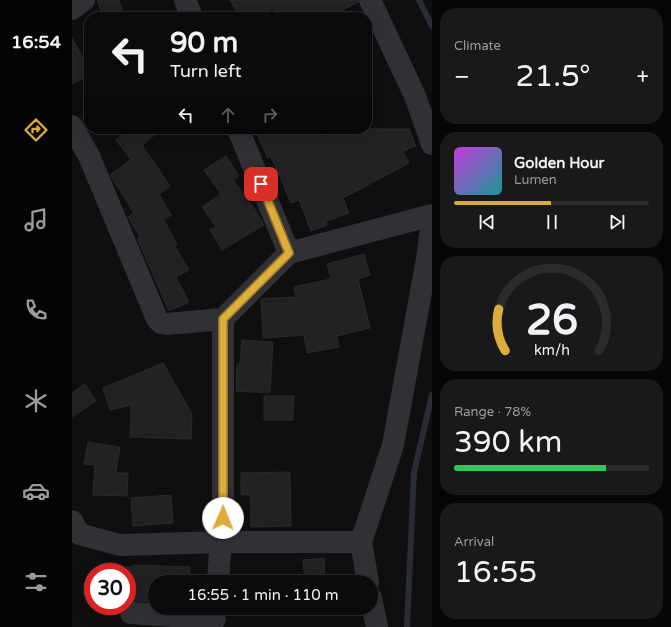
<!DOCTYPE html>
<meta charset="utf-8">
<style>
:root{--surface:#0b0b0c;--page:#19191a;--text:#f1f3f6;--muted:#9a9b9d;--line:#2b2b2d;--accent:#deac3a}
body{margin:0;font-family:"Varela Round",sans-serif;background:var(--page);color:var(--text);height:100vh;display:flex;flex-direction:column;font-size:15px;white-space:nowrap}
*{box-sizing:border-box;margin:0}
p{font-size:13px;color:var(--muted)}
.icon{flex:none;width:22px;height:22px;fill:none;stroke:currentColor;stroke-width:2;stroke-linecap:round;stroke-linejoin:round}
.map{position:relative;flex:1;overflow:hidden}
.sheet{display:flex;flex-direction:column;gap:8px;padding:8px;background:#060607;width:239px}
.sheet>*{flex:none}
.top-card{position:absolute;left:12px;top:12px;width:288px;height:122px;border-radius:16px;box-shadow:0 4px 16px #0002,0 0 0 1px var(--line);background:#0b0b0c;color:var(--text);overflow:hidden}
.speed{position:absolute;left:12px;top:563px;display:flex;gap:8px;font-size:20px;font-weight:700;text-align:center}
.speed>*{display:grid;place-content:center;width:52px;height:52px;border-radius:50%;background:var(--surface);box-shadow:0 4px 16px #0002,0 0 0 1px var(--line);line-height:1}
.speed .limit{border:6px solid #d22;background:#fff;color:#111}
.pin{position:absolute;display:grid;place-items:center;width:34px;height:34px;color:#fff;margin:-17px;border-radius:8px;box-shadow:0 2px 6px #0006}
.me{position:absolute;width:44px;margin:-22px;rotate:1deg;stroke-linejoin:round;filter:drop-shadow(0 0 3px #0008)}
.turn{display:flex;align-items:center;gap:14px;height:84px;padding:0 20px;font-size:18px}
.turn .icon{width:52px;height:52px;stroke-width:2.5}
.turn b{display:block;font-size:28px;line-height:34px}
.lanes{display:flex;align-items:center;height:38px;padding:0 20px;background:#0003;justify-content:center;gap:20px;direction:ltr}
.lanes .off{opacity:.35}
.big{font-size:30px;font-weight:600;line-height:1.1}
.sheet .tile{flex:1;display:flex;flex-direction:column;justify-content:center;gap:6px;min-width:0;padding:0 14px;border-radius:16px;background:var(--page)}
.sheet .dial{align-items:center;gap:0}
.dial svg{height:104px;overflow:visible;fill:none;stroke:var(--line);stroke-width:7;stroke-linecap:round;text-anchor:middle}
.dial text{fill:var(--text);stroke:none}
.song{display:flex;align-items:center;gap:12px}
.cover{width:48px;height:48px;border-radius:6px;background:linear-gradient(135deg,hsl(290 70% 55%),hsl(180 70% 35%))}
.played{height:4px;border-radius:2px;background:linear-gradient(90deg,var(--accent) 50%,var(--line) 50%)}
.keys{display:flex;justify-content:space-around;direction:ltr}
.heat{display:flex;justify-content:space-between;align-items:center;font-size:22px;direction:ltr}
.charge{height:6px;border-radius:3px;background:linear-gradient(90deg,#34c759 78%,var(--line) 0)}
.trip{position:absolute;left:76px;top:575px;width:230px;height:40px;border-radius:20px;background:var(--surface);box-shadow:0 4px 16px #0002,0 0 0 1px var(--line);font-weight:600;line-height:40px;text-align:center}
main{display:flex;flex:1;min-height:0}
.menu{display:flex;flex-direction:column;width:72px;justify-content:space-around;align-items:center;background:#040405;color:var(--muted)}
.menu .icon{width:28px;height:28px}
.menu .active{color:var(--accent)}
.menu b{font-size:18px;color:var(--text)}
.map>svg:first-child{display:block}
.lines{fill:none;stroke-linecap:round;stroke-linejoin:round}
.stream{stroke:#272d32;stroke-width:6}
.building{fill:#222224;stroke:#2a292c}
.minor{stroke:#313135;stroke-width:22}
.route-casing{stroke:#907026;stroke-width:10}
.route{stroke:#deac3a;stroke-width:7}
</style>
<main>
<nav class="menu">
<b>16:54</b>
<svg class="icon active" aria-label="directions" viewBox="0 0 24 24"><path d="M12 3l9 9-9 9-9-9zM9 14v-3h6M13 9l2 2-2 2"/></svg>
<svg class="icon" aria-label="music" viewBox="0 0 24 24"><path d="M9 18V5l10-2v13"/><circle cx="6" cy="18" r="3"/><circle cx="16" cy="16" r="3"/></svg>
<svg class="icon" aria-label="phone" viewBox="0 0 24 24"><path d="M5 4h4l2 5-3 2q2 4 5 5l2-3 5 2v4C11 20 4 13 5 4z"/></svg>
<svg class="icon" aria-label="climate" viewBox="0 0 24 24"><path d="M12 3v18M4 7l16 10M4 17L20 7"/></svg>
<svg class="icon" aria-label="car" viewBox="0 0 24 24"><path d="M5 17H2v-5l4-1 3-4h7l3 4 3 1v5h-3M9 17h6M6 11h13"/><circle cx="7" cy="17" r="2"/><circle cx="17" cy="17" r="2"/></svg>
<svg class="icon" aria-label="filters" viewBox="0 0 24 24"><path d="M4 7h16M4 17h16"/><circle cx="9" cy="7" r="2"/><circle cx="15" cy="17" r="2"/></svg>
</nav>
<div class="map">
<svg width="360" height="627" viewBox="0 0 360 627">
<rect width="100%" height="100%" fill="#0f0f10"/>
<g class="lines">
<path class="stream" d="M347,0L360,26
M335,627L342,472L360,395"/>
</g>
<path class="building" d="M25,0H47L53,17H31Z
M158,0H286V2L257,17H206L201,8L185,17H167Z
M0,38L17,68V75L0,84Z
M58,129H90L70,145L98,186L87,194L99,215L92,220L105,244L102,245L117,270L104,277L117,302L97,311L65,238L68,237L56,217L62,213L38,175L59,160L44,140Z
M196,129H246L249,137L264,129H337L344,146L331,151L337,163L271,198L277,213L254,221L255,225L239,231L227,200L219,203L199,156L196,158L185,134Z
M154,156L167,176L161,180L180,205L192,225L150,250L138,230L144,227L130,207L149,194L132,170Z
M292,254L298,275L286,279L298,328L265,336L267,347L235,353L232,335L191,338L189,299L224,297L222,287L259,279L255,264Z
M170,340L201,342L198,393L164,391L165,364H168Z
M91,363L120,414L119,439L58,437L59,405L38,410L31,388Z
M13,384L24,401L0,417V393Z
M192,396H222L221,420H192Z
M16,442L48,447L44,473H56L55,496L21,495L23,465L12,464Z
M218,472L219,526L179,527L178,495H169V473Z
M99,495L101,523L61,526L59,498Z
M252,558L253,582H233L231,560Z
M61,565L118,567L117,582H83V602L55,601V567H61Z
M235,608H256V611L236,613Z"/>
<g class="lines">
<path class="minor" d="M113,0L120,17
M298,0L343,96L360,144
M0,9L12,0
M0,126L17,156L85,319L89,323L95,324L151,319V506L146,582
M166,129L217,253
M151,319L217,253L360,215
M0,521L7,534L48,545L150,542H289
M296,582L289,542L321,445L355,259L360,219
M299,598L305,627
M59,613L143,619"/>
</g>
<g class="lines">
<defs>
<path id="route" d="M151,518V319L217,253L189,184"/>
</defs>
<use href="#route" class="route-casing"/>
<use href="#route" class="route"/>
</g>
</svg>
<div class="speed"><div class="limit">30</div></div>
<div class="pin" style="left:189px;top:184px;background:#d93025"><svg class="icon" aria-label="arrive" viewBox="0 0 24 24"><path d="M6 21V4h12l-3 4 3 4H6"/></svg></div>
<svg class="me" style="left:151px;top:518px" viewBox="-20 -20 40 40"><circle r="19" fill="#fff"/><path d="M0-13L10 11 0 6-10 11z" fill="#deac3a"/></svg>
<div class="trip">16:55 · 1 min · 110 m</div>
<div class="top-card">
<div class="turn"><svg class="icon" aria-label="left" viewBox="0 0 24 24"><path d="M17 20v-9H6M10 6l-5 5 5 5"/></svg><div><b>90 m</b>Turn left</div></div>
<div class="lanes"><svg class="icon" aria-label="left" viewBox="0 0 24 24"><path d="M17 20v-9H6M10 6l-5 5 5 5"/></svg><svg class="icon off" aria-label="ahead" viewBox="0 0 24 24"><path d="M12 20V5M6 11l6-6 6 6"/></svg><svg class="icon off" aria-label="right" viewBox="0 0 24 24"><path d="M7 20v-9h11M14 6l5 5-5 5"/></svg></div>
</div>
</div>
<section class="sheet">
<div class="tile"><p>Climate</p>
<div class="heat"><a>−</a><b class="big">21.5°</b><a>+</a></div>
</div>
<div class="tile">
<div class="song"><i class="cover"></i><div><b>Golden Hour</b><p>Lumen</p></div></div>
<div class="played"></div>
<div class="keys"><svg class="icon" aria-label="previous" viewBox="0 0 24 24"><path d="M18 5L8 12l10 7zM5 5v14"/></svg><svg class="icon" aria-label="pause" viewBox="0 0 24 24"><path d="M8 5v14M16 5v14"/></svg><svg class="icon" aria-label="next" viewBox="0 0 24 24"><path d="M6 5l10 7-10 7zM19 5v14"/></svg></div>
</div>
<div class="tile dial"><svg viewBox="0 0 100 80">
<path d="M14 69A42 42 0 1 1 86 69"/>
<path d="M14 69A42 42 0 0 1 9 37" stroke="#deac3a"/>
<text x="50" y="56" font-size="32" font-weight="700">26</text>
<text x="50" y="72" font-size="11">km/h</text>
</svg></div>
<div class="tile"><p>Range · 78%</p><b class="big">390 km</b><div class="charge"></div></div>
<div class="tile"><p>Arrival</p><b class="big">16:55</b></div>
</section>
</main>
